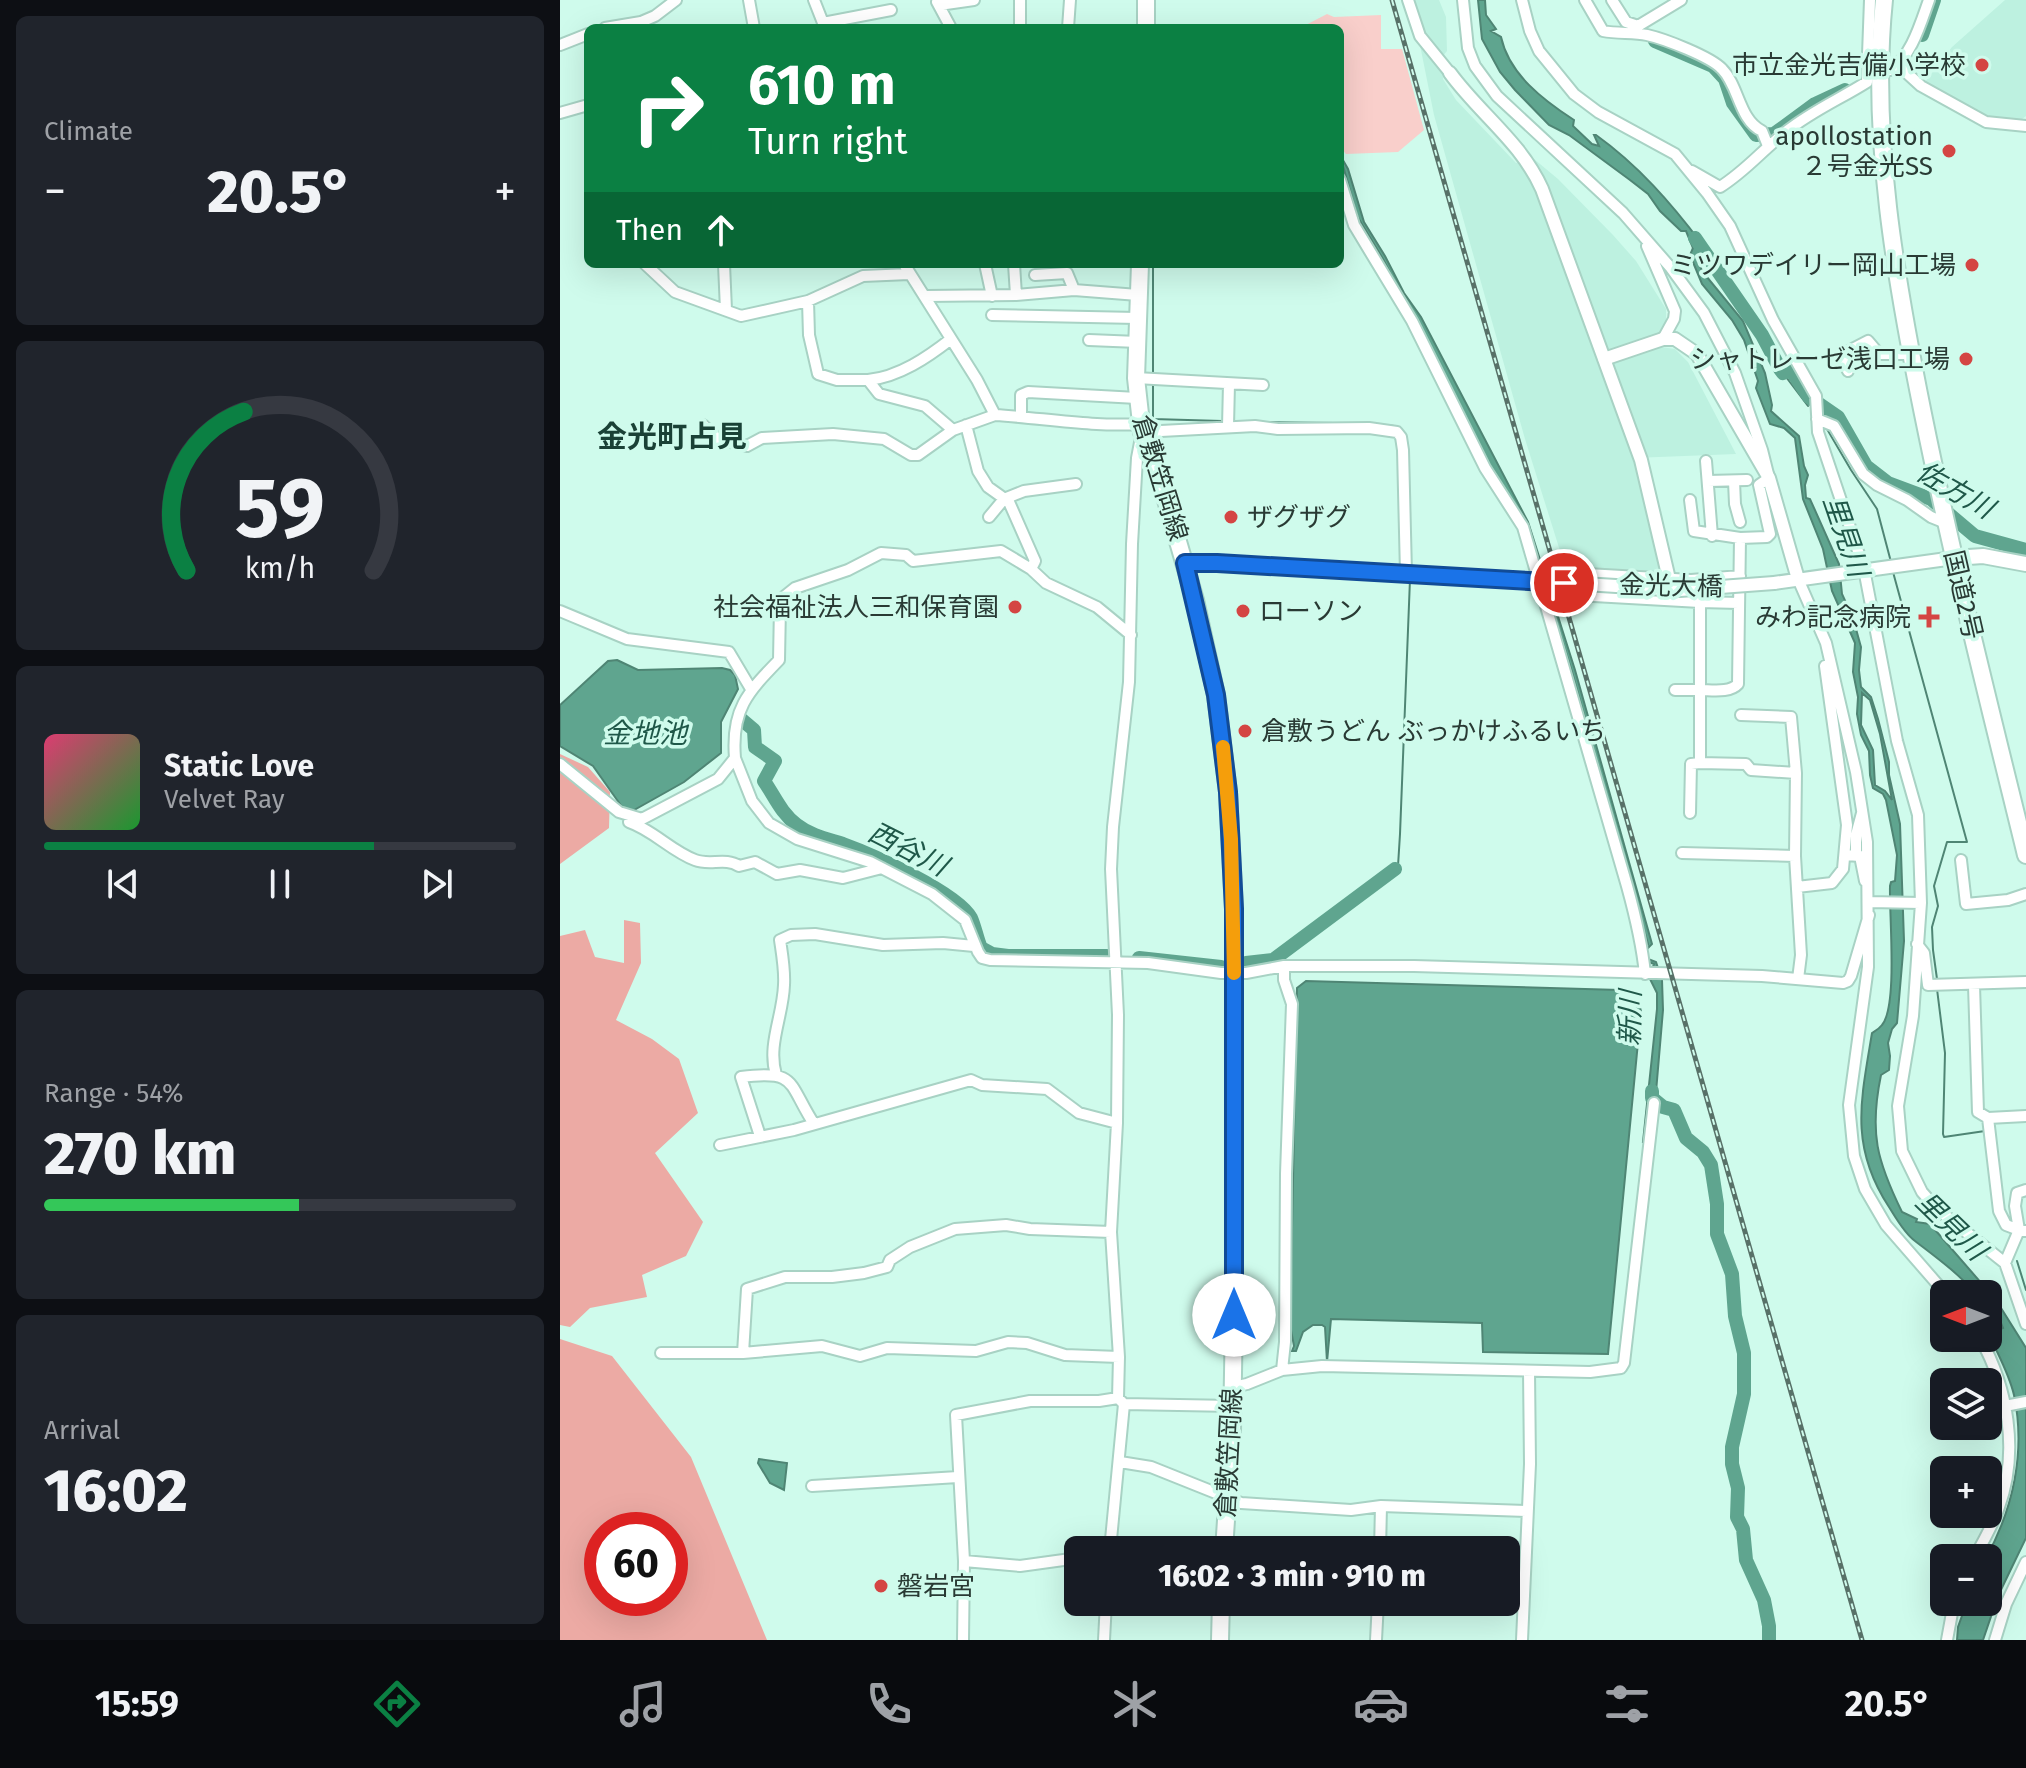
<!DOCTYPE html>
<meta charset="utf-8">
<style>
:root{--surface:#171b24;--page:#20242c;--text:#f1f3f6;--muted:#9ea1a6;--line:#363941;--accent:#0b8043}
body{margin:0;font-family:"Fira Sans","Noto Sans JP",sans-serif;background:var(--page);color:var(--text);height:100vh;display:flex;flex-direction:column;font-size:30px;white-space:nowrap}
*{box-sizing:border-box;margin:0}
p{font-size:26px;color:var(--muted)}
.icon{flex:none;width:44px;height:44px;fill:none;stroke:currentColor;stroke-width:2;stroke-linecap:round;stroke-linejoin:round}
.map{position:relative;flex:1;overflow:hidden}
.details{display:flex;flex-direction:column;gap:16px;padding:16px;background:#0d0f14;width:560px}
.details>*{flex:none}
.banner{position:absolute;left:24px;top:24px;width:760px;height:244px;border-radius:12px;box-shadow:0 8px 32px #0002;background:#0b8043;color:#fff;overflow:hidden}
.needle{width:52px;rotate:270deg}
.controls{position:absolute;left:1370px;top:1280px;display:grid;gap:16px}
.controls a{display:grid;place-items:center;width:72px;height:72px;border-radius:12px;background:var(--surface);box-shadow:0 8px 32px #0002;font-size:40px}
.speed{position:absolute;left:24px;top:1512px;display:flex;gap:16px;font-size:40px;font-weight:700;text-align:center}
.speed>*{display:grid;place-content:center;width:104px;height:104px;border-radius:50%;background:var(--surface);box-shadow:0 8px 32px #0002;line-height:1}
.speed .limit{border:12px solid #d22;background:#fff;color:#111}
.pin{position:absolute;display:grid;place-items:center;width:68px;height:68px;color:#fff;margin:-34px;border:4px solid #fff;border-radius:50%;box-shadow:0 2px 8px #0007}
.me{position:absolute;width:88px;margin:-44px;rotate:0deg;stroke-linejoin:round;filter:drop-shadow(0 0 6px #0008)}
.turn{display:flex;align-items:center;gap:28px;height:168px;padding:0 32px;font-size:36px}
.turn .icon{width:104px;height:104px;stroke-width:2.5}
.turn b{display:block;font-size:56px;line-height:68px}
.then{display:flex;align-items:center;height:76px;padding:0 32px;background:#0003;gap:16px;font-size:30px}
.big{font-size:60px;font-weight:800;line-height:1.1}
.details .widget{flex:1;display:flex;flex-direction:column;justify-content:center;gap:12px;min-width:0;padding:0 28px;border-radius:12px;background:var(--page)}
.details .dial{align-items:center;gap:0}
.dial svg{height:208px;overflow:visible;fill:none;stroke:var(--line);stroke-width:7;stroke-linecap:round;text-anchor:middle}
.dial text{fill:var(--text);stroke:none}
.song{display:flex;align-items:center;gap:24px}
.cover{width:96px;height:96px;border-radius:12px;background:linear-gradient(135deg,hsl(340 70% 55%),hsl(130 70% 35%))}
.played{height:8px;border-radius:4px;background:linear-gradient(90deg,var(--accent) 70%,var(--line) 70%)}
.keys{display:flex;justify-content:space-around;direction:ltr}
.heat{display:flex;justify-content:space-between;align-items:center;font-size:44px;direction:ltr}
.charge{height:12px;border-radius:6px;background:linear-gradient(90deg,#34c759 54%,var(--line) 0)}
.trip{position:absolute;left:504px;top:1536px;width:456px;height:80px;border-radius:12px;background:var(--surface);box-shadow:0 8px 32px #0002;font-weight:800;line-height:80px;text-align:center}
.tab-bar{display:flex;height:128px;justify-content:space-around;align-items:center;background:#090b0e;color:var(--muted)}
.tab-bar .icon{width:56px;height:56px}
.tab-bar .selected{color:var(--accent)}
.tab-bar b{font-size:36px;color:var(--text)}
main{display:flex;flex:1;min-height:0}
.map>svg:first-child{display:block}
.built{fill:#bdf1e0}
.green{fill:#f9cfcb}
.forest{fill:#ecaaa4;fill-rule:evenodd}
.water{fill:#5fa58f;stroke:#4f8574;stroke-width:2;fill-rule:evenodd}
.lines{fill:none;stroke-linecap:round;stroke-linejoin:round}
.stream{stroke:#4f8574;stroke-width:2}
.river{stroke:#5fa58f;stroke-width:14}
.minor-casing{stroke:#a8d2c4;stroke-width:14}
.tertiary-casing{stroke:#a8d2c4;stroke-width:16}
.secondary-casing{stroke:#a8d2c4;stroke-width:18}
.primary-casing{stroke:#a8d2c4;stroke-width:20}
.trunk-casing{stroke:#a8d2c4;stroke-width:20}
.minor{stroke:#fff;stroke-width:10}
.tertiary{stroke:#fff;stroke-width:12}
.secondary{stroke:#fff;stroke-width:14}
.primary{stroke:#fff;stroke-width:16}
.trunk{stroke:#fff;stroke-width:16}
.rail-casing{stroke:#587168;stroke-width:5}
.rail{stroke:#cffbec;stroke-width:2;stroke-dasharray:6;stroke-linecap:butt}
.tertiary-bridge-casing{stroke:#a8d2c4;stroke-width:16;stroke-linecap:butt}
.tertiary-bridge{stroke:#fff;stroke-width:12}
.route-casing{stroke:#114b97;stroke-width:20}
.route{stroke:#1a73e8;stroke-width:14}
.slow{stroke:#f59e0b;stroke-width:14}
.poi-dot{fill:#d44543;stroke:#cffbec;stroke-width:3}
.labels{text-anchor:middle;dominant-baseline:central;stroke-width:7;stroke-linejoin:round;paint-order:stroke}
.poi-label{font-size:26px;fill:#293a34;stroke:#cffbec;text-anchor:end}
.street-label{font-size:26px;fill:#293a34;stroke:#cffbec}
.water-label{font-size:28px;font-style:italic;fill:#1f5849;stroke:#cffbec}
.quarter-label{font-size:30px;font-weight:bold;fill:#1a4136;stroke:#cffbec}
</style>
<main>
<section class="details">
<div class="widget"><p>Climate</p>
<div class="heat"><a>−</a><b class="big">20.5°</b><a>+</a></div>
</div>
<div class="widget dial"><svg viewBox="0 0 100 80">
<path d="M14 69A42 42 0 1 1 86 69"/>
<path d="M14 69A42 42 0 0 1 36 8" stroke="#0b8043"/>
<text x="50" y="56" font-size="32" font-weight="700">59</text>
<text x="50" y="72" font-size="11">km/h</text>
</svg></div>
<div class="widget">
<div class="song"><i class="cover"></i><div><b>Static Love</b><p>Velvet Ray</p></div></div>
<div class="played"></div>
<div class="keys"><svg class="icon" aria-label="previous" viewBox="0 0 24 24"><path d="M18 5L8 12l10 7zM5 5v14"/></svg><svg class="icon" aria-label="pause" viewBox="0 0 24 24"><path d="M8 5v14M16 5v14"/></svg><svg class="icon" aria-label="next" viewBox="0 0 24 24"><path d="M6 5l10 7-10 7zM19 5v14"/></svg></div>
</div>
<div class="widget"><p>Range · 54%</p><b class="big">270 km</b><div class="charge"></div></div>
<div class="widget"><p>Arrival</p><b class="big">16:02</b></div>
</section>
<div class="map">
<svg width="1466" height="1640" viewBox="0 0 1466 1640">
<rect width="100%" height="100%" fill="#cffbec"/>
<path class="built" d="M851,0H879L886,17L887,51L882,57L883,79L896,100L956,163L974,159L998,179L1053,235L1076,261L1106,309V322L1097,336L1101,347L1115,349L1128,362L1176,454L1073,458L1084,495L1101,572L1100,576L1006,570L965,439L874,115Z
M1445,0H1466V116L1458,122L1428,119L1364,83L1392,47Z"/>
<path class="green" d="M767,14L774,17L821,15V49H842L864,130L838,152L786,154L780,147V28H740Z"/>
<path class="forest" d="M0,754L28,767L50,792L49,828L0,864Z
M64,920L80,923L81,963L56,1020L92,1039L119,1059L138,1113L95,1153L143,1222L126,1256L82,1275L87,1297L30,1308L10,1327L0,1325V936L25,930L35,957L64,963Z
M0,1339L52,1356L131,1457L207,1640H0ZM42,1530H110V1598H42Z"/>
<path class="water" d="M918,0H925L926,15L936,29L931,31L941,37C949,74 983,100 1014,120L1013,126L1032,144L1039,146L1034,135H1036C1078,165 1111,203 1142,244L1137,257L1142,271L1183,321L1205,373L1212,405L1211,411L1239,436L1244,466L1248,475L1245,485L1246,498L1250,499L1279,564L1282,594L1293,618L1301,647L1299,670L1301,687L1311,697L1318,719L1329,762V775L1340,824L1344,941L1337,1023L1332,1029L1328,1043L1330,1056L1329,1070L1321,1075C1309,1133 1317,1161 1342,1212L1357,1219L1356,1222L1370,1224L1436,1300L1466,1348V1538L1438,1596L1423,1640H1397L1398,1627L1407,1602H1428V1558H1426C1453,1509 1466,1452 1454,1395C1449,1373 1437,1353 1428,1332V1322L1438,1330L1443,1328L1439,1318L1428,1308V1294H1416C1398,1273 1377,1258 1355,1241C1344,1233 1336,1218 1329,1207C1289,1146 1301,1100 1312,1033C1315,1031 1319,1029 1322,1025C1338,1006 1329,914 1330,886L1331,882L1335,881L1337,855L1326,800L1323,794L1313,788L1310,775L1309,751L1301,735L1297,714L1298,697L1293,672L1295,643L1272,591L1263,549L1243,499L1235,438L1224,428L1210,424L1196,388L1198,381L1184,340L1172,320L1142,284L1130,255L1133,248L1126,231H1121L1100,211L1088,194L1070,180L1009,135L989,125L955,90L940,72L922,39ZM1302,693L1310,700L1320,734L1332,800L1325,791L1315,785L1313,750L1301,725Z
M780,155L788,169L804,222L825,256L844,293L861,317L968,522L1015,670L1092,944L1085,951L1088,959L1096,962L1102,980L1103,1010L1096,1092L1090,1102L1086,1142H1083L1097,1009V993L1089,977L1094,964L1086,961L1084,950L1088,944L1012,672L970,536L958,509L938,482L823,259L797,216Z
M57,660L78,670L162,668L170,670L175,675L178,689L161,722V753L124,782L67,814L33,766L0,746V705L48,661Z
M746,981L1060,990L1076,994L1081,1011L1048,1354L923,1352L922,1323L771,1319L767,1362L765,1327L762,1325H753L743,1332L736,1351H732L734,1346L730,1325L737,988Z
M199,1459L227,1463L224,1490L210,1483L198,1463Z"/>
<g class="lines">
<path class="stream" d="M593,264V375
M1223,373L1248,406
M593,382V419L662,421
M672,421H690
M700,422L774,423
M820,425L834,426
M1267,429L1291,470L1317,509L1331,562
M1333,572L1407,842H1387L1374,886L1378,906L1372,927L1373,950L1377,979
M835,869L838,866L840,834L850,579
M1377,989L1385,1053L1383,1134L1384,1137L1425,1131
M1457,1261L1466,1290"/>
<path class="river" d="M1362,35L1374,0
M1095,41L1153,66L1165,79L1173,103L1196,135L1214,134L1255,104L1285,90
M1135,238L1202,335L1220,369L1223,373L1228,371L1233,373L1249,397L1278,417L1306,466L1328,483L1371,499L1415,536L1466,550
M181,719L194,730L195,747L215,761L204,781C215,797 221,813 237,825C251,836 267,839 283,844C311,854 398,893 411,918C415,927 417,939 421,948L432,954L448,956H547
M579,958L661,967
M686,963L713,960L835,869
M1092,1091V1098L1103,1107L1114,1110L1126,1138L1143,1152L1151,1165L1157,1204V1234L1172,1274L1175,1316L1184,1353V1394L1172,1447V1464L1178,1488L1177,1517L1183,1529L1186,1560L1204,1600L1209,1626V1640"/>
<defs>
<path id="minor" d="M189,0L194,28
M254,0L265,28
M460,0V28
M848,0L860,36L890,73
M903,0L908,48L915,66L937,96L1063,213L1111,268L1144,313L1175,373L1202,450L1209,478L1199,485L1210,534L1207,537L1180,538L1178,684C1170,693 1152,690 1140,690V763L1186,764L1191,770L1236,773L1235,856L1241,955L1238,979
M962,0L970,31L979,51L1014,94L1038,112L1115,154L1147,193L1170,226L1213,320L1256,396L1258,432L1304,569L1337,741L1358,815L1361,903L1353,1016L1338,1106L1342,1151L1362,1192L1377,1209L1445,1263L1466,1324
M1025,0L1043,31C1058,34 1073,32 1087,35C1105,39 1151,57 1162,69C1179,86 1179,120 1202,131L1208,146
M1052,0L1066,22L1078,26L1121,0
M377,2L391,28
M379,5L414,0
M263,23L331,10
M45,28L81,22L95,16L116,0
M508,28L510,0
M0,45L28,34
M1338,65L1361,86L1426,122L1466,126
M1330,70C1351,58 1361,22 1369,0
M0,113L28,105
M1132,171L1160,187C1187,170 1202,150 1227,131C1252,111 1280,99 1307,82L1310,0
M780,180L794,225L852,321L925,468L963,527L1067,886C1075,915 1082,944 1085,974
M1087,246L1115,311L1114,319L1103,339
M85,264L115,292L181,316L248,301L303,276L349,274
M164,264L166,310
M344,264L417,380L435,415C483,418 532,427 581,424
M425,264L432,296
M454,264L456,295
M475,275L507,273L514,290
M365,296L456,295L514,290L578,295
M248,301L249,335L258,374L277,380H308L319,394L365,406L393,430
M432,315L577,318
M529,340L578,342
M1288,371L1281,355L1308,341L1319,354H1351
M576,378L703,385
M308,380C339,377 368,357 391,339
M461,415V395L468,392L577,398
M1257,419L1274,426L1303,474L1317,485L1347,500L1371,517L1386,523
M143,425L158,439L187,446L202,438L273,434L324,439L351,455H358L393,430L435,415
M406,425L418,471L428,487L449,502L475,561L471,569
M668,426L669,384
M1146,461L1152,536
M1148,481L1187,480
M1174,481L1175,504L1180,522
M1130,500L1134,531L1180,538
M429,517L444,499L464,491L516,484
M1238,579L1266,643L1296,772L1307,842L1308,967L1289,1105L1294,1156L1305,1189L1326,1225L1386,1294
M1140,602L1016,595L1010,573L1131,580L1180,576
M0,611L67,639L169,652L191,689
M1115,690H1140
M1140,690V602L1179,603
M1181,715L1231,717L1236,773
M175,758L192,801L209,823L237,839L310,862L372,894L405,920L418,952L422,958L430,960L588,963L661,973H686L724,966H854L1202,976L1283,983L1288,981L1291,976L1309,915
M0,764L59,812L82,819L158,779L175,758C171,710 187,693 219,660L220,606L225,596L235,588L288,570L321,553L346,555L353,561L441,551L471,569L486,583L537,607L571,635
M1130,813L1131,764L1140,763
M69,822C93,830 111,851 135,860C150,866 165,857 179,866L195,862L217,874L240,870L283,878L322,868
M1122,853L1235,856
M1296,854V835L1302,813
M1285,855L1300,856L1305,881
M1401,860L1406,904L1448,900L1466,894
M1237,887L1272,883L1283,869L1287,825L1265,666
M1309,902L1361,903
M1357,944L1364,953L1368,985L1466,982
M1414,985L1418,1112L1428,1118L1466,1116
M216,1075C207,1045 223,1016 224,985C225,970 222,954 220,940L231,935L255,934L323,945L383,943L414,946
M1428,1118L1439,1211L1446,1225L1459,1230L1445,1263
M200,1136L181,1077C238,1070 227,1082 254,1124
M160,1145L234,1130L411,1080L422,1085L487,1089L519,1113L557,1123
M1466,1190L1457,1193L1455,1206L1459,1230L1466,1231
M101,1353H183L262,1346L300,1356L327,1348L416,1351L448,1342L467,1343L505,1355L559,1357
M183,1353L187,1289L225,1277H272L304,1273L327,1267L330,1260L350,1247L395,1229L446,1225L470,1229L551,1232
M722,1370L725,1342L726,1174L732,1004L724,980V966
M673,1387L687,1384L722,1370L762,1366L1030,1372L1061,1368L1064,1363L1094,1103
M673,1406L564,1404L558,1398L559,1357L551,1232L557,1123L558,1015L551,869L553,827L569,682L572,544L577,458L582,432L695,426L718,429L809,428L837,432L841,437L843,450L846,573
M1445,1406L1466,1402
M560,1462L591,1467L681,1503L791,1510L821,1506L967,1511
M252,1486L398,1477
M550,1550L564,1404
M820,1550L821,1506
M1414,1558C1423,1542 1433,1525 1439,1507C1459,1452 1448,1388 1420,1338
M404,1561L460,1566L518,1558
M403,1640L404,1561L396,1415L470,1401H539L558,1398
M544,1640L546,1602
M816,1640L818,1602
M962,1640L970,1464L969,1371
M1387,1640L1394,1602
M1435,1640L1446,1604L1466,1562"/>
<path id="tertiary" d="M890,73C920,114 961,142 982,189L1081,460L1109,579
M1044,359L1103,339H1115L1137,354L1209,478L1238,579
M625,563L913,577
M1214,583L1394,558"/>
<path id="secondary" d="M1394,558L1423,556L1466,564"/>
<path id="primary" d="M586,28V0
M580,264L576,378L582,432L601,483L635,600L656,695L668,792L674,909V1315L672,1431L664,1550
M660,1640L661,1602"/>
<path id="trunk" d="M1324,0C1310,136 1336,281 1363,414C1393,562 1430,708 1466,855"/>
</defs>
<use href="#minor" class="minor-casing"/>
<use href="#tertiary" class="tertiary-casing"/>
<use href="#secondary" class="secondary-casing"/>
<use href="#primary" class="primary-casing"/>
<use href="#trunk" class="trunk-casing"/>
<use href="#minor" class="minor"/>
<use href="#tertiary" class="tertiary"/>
<use href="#secondary" class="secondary"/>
<use href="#primary" class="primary"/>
<use href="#trunk" class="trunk"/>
<defs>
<path id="rail" d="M832,0L1302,1640"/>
</defs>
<use href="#rail" class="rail-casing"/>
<use href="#rail" class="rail"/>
<defs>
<path id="tertiary-bridge" d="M913,577L1120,590L1214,583"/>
</defs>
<use href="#tertiary-bridge" class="tertiary-bridge-casing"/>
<use href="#tertiary-bridge" class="tertiary-bridge"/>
</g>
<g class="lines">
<defs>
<path id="route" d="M674,1315V909L668,792L656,695L625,563H657L1004,583"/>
</defs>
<use href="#route" class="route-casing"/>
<use href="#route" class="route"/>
<path class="slow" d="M663,747L671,839L674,973"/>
</g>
<g class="poi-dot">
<circle cx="1422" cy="65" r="8"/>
<circle cx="1389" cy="151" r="8"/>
<circle cx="1412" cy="265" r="8"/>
<circle cx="1406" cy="359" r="8"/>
<circle cx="671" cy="517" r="8"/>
<circle cx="455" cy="607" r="8"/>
<circle cx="683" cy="611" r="8"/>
<path d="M1365 605h8v8h8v8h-8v8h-8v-8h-8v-8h8z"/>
<circle cx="685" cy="731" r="8"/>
<circle cx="321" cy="1586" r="8"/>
</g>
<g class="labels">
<g class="poi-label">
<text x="1406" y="65">市立金光吉備小学校</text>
<text x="1373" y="136">apollostation<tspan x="1373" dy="30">２号金光SS</tspan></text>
<text x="1396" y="265">ミツワデイリー岡山工場</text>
<text x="1390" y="359">シャトレーゼ浅口工場</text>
<text x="687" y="517" text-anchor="start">ザグザグ</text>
<text x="439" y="607">社会福祉法人三和保育園</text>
<text x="699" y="611" text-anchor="start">ローソン</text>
<text x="1351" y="617">みわ記念病院</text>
<text x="701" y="731" text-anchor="start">倉敷うどん ぶっかけふるいち</text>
<text x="337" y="1586" text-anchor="start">磐岩宮</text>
</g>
<g class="street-label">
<text transform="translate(600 478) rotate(73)">倉敷笠岡線</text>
<text transform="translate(1111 586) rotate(1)">金光大橋</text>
<text transform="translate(1403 595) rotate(77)">国道2号</text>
<text transform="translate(669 1453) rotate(-87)">倉敷笠岡線</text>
</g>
<g class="water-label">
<text transform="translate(1395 490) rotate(30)">佐方川</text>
<text transform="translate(1286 536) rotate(71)">里見川</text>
<text x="85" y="733">金地池</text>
<text transform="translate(348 849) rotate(27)">西谷川</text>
<text transform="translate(1070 1018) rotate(-89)">新川</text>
<text transform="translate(1391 1226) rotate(44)">里見川</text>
</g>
<g class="quarter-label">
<text x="112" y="437">金光町占見</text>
</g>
</g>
</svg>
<div class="controls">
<a><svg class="needle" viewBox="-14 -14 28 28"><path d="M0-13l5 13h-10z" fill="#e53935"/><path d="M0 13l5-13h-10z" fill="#9ea1a6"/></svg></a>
<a><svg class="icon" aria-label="layers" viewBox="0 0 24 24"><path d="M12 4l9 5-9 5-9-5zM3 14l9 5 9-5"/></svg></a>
<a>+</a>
<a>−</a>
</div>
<div class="speed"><div class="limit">60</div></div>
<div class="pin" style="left:1004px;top:583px;background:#d93025"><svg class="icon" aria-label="arrive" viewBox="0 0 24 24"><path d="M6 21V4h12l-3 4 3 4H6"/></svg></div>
<svg class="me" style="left:674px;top:1315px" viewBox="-20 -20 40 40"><circle r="19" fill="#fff"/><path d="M0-13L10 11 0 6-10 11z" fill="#1a73e8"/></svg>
<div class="trip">16:02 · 3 min · 910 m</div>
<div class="banner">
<div class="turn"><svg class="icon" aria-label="right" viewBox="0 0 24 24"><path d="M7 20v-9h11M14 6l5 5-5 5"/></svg><div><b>610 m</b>Turn right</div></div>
<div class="then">Then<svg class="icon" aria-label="ahead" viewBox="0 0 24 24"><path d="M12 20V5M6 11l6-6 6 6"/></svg></div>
</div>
</div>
</main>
<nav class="tab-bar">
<b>15:59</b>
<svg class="icon selected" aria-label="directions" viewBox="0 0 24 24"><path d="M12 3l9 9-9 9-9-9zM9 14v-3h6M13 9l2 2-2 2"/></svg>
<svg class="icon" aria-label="music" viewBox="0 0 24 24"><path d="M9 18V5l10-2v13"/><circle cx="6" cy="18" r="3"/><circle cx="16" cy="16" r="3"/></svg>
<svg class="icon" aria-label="phone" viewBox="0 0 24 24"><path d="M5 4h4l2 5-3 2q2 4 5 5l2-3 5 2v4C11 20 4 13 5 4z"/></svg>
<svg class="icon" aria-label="climate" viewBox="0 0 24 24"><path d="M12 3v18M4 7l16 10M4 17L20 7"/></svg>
<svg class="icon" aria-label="car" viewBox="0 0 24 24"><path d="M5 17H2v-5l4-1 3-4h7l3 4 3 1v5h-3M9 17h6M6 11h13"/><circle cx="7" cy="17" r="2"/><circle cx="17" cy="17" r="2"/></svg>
<svg class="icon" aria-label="filters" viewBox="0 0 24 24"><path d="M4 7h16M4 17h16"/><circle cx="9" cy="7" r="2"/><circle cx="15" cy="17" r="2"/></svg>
<b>20.5°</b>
</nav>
